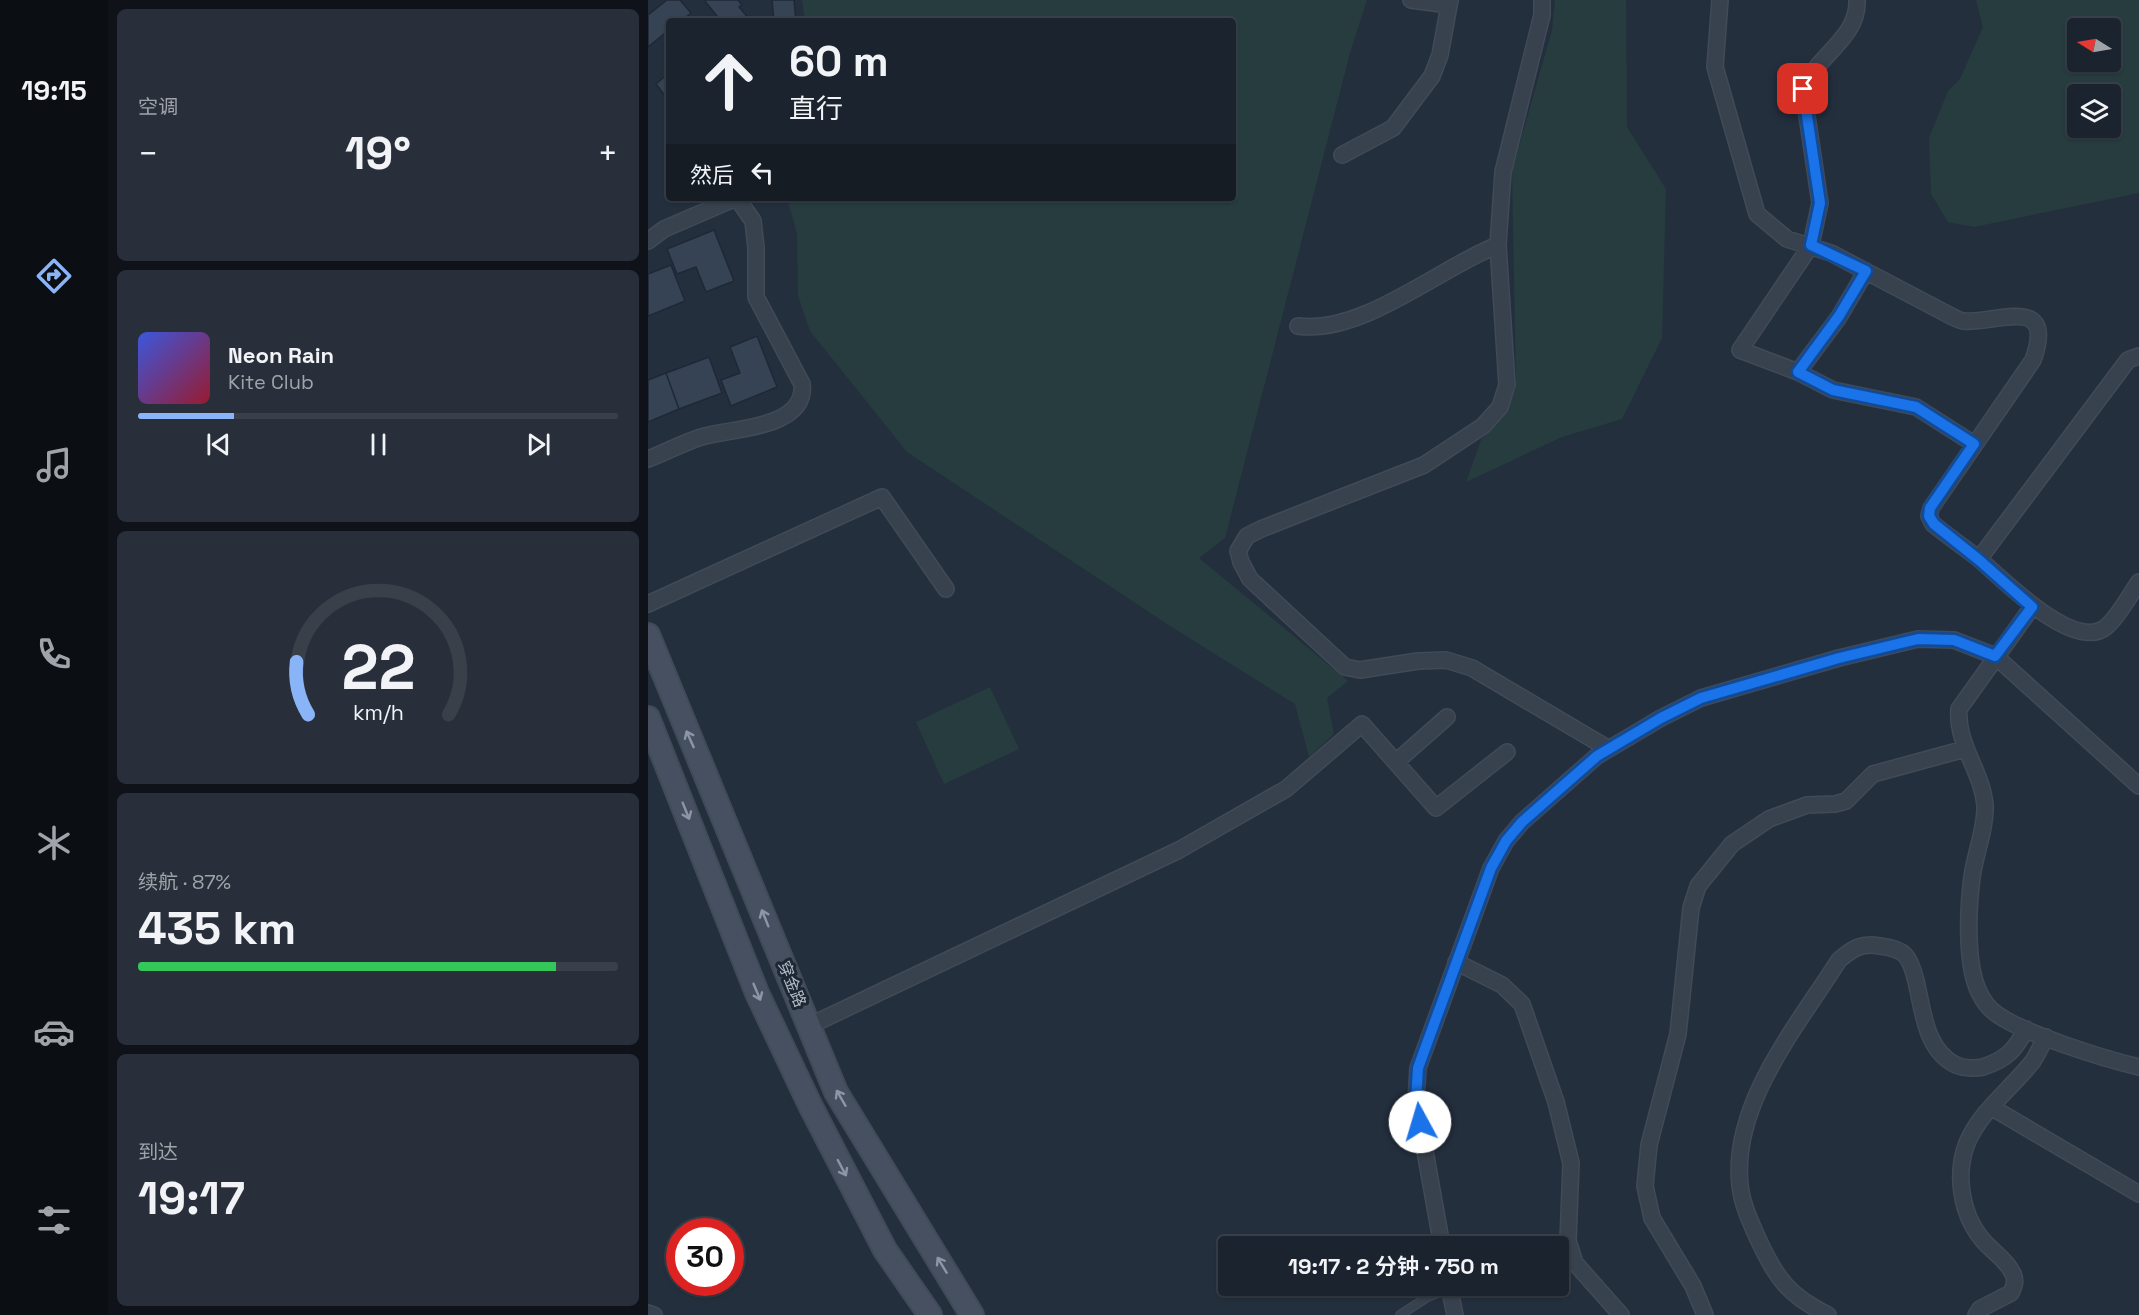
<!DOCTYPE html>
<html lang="zh">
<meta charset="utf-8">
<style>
:root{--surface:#1b232e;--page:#282f3a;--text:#f1f3f6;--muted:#a0a4aa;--line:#39404a;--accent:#8ab4f8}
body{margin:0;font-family:"Space Grotesk","Noto Sans SC",sans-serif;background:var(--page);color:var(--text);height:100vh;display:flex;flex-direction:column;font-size:22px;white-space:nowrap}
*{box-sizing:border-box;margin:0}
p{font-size:20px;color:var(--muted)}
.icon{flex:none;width:33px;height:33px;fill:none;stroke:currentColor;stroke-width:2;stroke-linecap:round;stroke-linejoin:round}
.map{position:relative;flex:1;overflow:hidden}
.side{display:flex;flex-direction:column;gap:9px;padding:9px;background:#0f1319;width:540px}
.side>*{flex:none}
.top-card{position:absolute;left:18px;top:18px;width:570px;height:183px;border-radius:6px;box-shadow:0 2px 4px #0004,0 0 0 2px var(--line);background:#1b232e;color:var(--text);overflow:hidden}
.needle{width:39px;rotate:281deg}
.controls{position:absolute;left:1419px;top:18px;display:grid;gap:12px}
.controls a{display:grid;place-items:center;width:54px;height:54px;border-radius:6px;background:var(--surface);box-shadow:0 2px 4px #0004,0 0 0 2px var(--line);font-size:30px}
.speed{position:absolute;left:18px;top:1218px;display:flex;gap:12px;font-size:30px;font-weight:700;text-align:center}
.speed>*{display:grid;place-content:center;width:78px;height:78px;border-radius:50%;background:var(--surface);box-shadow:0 2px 4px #0004,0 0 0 2px var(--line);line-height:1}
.speed .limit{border:9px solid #d22;background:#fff;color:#111}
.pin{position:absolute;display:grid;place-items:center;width:51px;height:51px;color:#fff;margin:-26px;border-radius:12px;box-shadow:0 3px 9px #0006}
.me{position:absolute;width:66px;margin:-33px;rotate:354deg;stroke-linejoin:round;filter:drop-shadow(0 0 4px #0008)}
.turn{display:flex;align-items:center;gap:21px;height:126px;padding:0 24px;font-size:27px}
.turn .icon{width:78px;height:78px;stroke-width:2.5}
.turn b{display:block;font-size:42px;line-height:51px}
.then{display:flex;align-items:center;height:57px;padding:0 24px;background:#0003;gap:12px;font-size:22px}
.big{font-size:45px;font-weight:600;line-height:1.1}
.side .widget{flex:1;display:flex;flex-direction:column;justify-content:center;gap:9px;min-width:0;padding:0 21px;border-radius:9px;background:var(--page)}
.side .dial{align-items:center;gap:0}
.dial svg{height:156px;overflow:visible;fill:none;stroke:var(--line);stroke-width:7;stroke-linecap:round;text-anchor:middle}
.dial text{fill:var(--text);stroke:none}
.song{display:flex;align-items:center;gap:18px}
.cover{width:72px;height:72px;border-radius:9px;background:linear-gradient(135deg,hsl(230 70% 55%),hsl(350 70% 35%))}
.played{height:6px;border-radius:3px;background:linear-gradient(90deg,var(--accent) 20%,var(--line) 20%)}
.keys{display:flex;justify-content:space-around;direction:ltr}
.heat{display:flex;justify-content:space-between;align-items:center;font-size:33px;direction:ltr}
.charge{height:9px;border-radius:4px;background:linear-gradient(90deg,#34c759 87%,var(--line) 0)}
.trip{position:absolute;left:570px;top:1236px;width:351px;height:60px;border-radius:6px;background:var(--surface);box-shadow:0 2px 4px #0004,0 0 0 2px var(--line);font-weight:600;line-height:60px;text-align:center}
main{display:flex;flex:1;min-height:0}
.tab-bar{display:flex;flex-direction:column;width:108px;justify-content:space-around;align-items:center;background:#0b0e12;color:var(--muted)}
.tab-bar .icon{width:42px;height:42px}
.tab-bar .current{color:var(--accent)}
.tab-bar b{font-size:27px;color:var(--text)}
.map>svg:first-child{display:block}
.green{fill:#263c3f;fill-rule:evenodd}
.building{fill:#364354;stroke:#1f2835;stroke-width:1.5}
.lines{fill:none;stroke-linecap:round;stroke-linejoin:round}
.service-casing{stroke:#414a57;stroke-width:10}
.minor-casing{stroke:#414a57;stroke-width:18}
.secondary-casing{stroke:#414a57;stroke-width:26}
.service{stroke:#38414e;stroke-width:8}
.minor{stroke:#38414e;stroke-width:15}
.secondary{stroke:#465061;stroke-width:22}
.oneway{stroke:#8e96a5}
.route-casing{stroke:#114b97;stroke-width:15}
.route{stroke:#1a73e8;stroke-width:10}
.labels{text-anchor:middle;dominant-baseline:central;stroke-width:6;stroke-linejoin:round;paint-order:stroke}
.street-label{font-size:16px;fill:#b4bcc9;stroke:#1d2633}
</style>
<main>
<nav class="tab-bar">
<b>19:15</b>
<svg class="icon current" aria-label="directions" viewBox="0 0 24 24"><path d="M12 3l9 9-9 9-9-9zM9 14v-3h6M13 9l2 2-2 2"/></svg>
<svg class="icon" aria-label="music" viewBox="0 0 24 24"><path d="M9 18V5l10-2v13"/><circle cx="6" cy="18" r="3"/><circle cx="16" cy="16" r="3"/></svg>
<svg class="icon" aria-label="phone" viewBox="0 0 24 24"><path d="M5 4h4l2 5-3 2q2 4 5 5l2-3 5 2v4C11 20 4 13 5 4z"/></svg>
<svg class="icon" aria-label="climate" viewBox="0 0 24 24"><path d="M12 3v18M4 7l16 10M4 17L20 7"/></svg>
<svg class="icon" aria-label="car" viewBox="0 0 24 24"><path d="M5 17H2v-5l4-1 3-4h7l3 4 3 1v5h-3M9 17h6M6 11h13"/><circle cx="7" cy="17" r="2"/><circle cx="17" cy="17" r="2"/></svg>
<svg class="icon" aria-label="filters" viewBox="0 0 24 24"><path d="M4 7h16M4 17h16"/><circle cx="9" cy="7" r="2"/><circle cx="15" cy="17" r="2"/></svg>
</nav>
<section class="side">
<div class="widget"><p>空调</p>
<div class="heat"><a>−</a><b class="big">19°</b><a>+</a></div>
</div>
<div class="widget">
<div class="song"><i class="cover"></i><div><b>Neon Rain</b><p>Kite Club</p></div></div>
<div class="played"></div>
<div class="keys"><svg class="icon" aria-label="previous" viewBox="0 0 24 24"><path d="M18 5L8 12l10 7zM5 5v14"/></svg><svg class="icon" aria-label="pause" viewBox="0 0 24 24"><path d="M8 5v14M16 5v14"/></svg><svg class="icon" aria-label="next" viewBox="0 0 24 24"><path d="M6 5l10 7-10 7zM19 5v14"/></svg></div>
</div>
<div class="widget dial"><svg viewBox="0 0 100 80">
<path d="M14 69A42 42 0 1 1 86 69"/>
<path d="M14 69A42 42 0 0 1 8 42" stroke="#8ab4f8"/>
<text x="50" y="56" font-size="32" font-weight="700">22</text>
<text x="50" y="72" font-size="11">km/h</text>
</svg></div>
<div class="widget"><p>续航 · 87%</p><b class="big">435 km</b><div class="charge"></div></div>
<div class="widget"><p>到达</p><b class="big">19:17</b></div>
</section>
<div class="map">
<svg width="1491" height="1315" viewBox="0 0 1491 1315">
<rect width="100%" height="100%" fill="#242f3e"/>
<path class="green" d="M154,0H719L702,53L577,538L551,558L700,681L679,698L686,734L661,757L647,704L522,626L259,452L162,331L150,296L149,234L139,198H585V21H157Z
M907,0H978L979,127L1018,189L1014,338L974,419L914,437L818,482L833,440L858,414L868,389L864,171L904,30Z
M1328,0H1491V193L1326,227L1300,222L1283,194L1281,138L1300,91L1312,79L1335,27ZM1430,28H1462V62H1430ZM1462,94V128H1430V94Z
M342,687L371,749L296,784L268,722Z"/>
<path class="building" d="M19,0H32L43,13L33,21H21V30L0,47V15Z
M56,0H90L94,5L91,7L100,18L102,16L106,21H73Z
M124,0H146L148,21H126Z
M21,73V101L8,84Z
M66,230L86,281L58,292L48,267L29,274L19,249Z
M23,265L37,301L0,316V274Z
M109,336L129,387L83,406L73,380L92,373L82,347Z
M61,357L74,393L31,409L18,373Z
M18,373L31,409L0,422V380Z"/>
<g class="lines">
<defs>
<path id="service" d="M752,1315L778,1298L802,1288"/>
<path id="minor" d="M763,0L801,5
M894,0V15L855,172L850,245L859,385L852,407L835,426L776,465L613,529L599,536L590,551L593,562L602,579L697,667L712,670L770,661L798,660L824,668L961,749
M1072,0L1067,67L1109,214L1139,239L1183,253L1303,316C1307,318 1312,321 1316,321C1347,324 1409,293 1385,360L1283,508L1281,516L1285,524C1300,536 1315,547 1330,558C1352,577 1426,653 1458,627C1471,616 1481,596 1491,582
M1209,0C1211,38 1167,57 1155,89L1172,203L1163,245L1092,350L1150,372L1185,390L1268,407L1326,444
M694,155L745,128L784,76L792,55L802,0
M0,241L16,229L88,198
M650,326C714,335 791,268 850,245
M1150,372L1191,317L1218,271
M0,459C19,452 38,441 57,436C86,428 159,428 154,384L108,297V248L105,221L89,198
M1331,559L1480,360L1491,356
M0,604L234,497L298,589
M1384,607L1311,709C1308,744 1334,771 1337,805C1338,828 1327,854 1324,877C1320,908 1317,966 1332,994C1335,1000 1341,1008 1346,1012C1372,1033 1457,1059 1491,1067
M748,762L799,717
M808,962L854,985L874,1004L908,1102L923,1163L920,1241L927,1263L973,1315
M161,1026L531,850L638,789L714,724L788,808L859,752
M1343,1107L1491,1194
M794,1246L768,1101L770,1068L843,868L858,841L874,822L949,756L1013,718L1053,698L1191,658L1270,639L1306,640L1347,656L1491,786
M801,1286L807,1315
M0,1313L6,1315
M1057,1315L1045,1286L1004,1218L997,1186L1001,1145L1030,1034L1043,908L1050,886L1084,844L1121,819L1159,805L1187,804L1198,801L1225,774L1317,749
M1180,1315C1142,1296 1129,1280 1111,1241C1103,1223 1094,1205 1092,1185C1083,1104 1150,1025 1191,960C1204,949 1214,942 1232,946C1240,947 1251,949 1257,955C1263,961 1266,973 1268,981C1275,1010 1277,1050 1308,1065C1315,1068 1327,1069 1335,1067C1359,1059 1367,1050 1378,1029
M1328,1315L1332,1309L1363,1293C1366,1286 1369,1280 1364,1272C1358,1259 1342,1250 1333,1238C1313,1213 1307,1174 1319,1143C1333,1110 1364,1088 1385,1061C1390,1053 1394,1044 1398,1037"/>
<path id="secondary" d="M0,635L188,1092L324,1315
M0,718L109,993L162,1105L237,1250L282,1315"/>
</defs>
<use href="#service" class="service-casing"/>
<use href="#minor" class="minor-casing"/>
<use href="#secondary" class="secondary-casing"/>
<use href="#service" class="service"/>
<use href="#minor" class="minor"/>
<use href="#secondary" class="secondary"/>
</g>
<defs><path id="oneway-shaft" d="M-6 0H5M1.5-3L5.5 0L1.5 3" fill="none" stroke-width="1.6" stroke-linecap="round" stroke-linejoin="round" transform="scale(1.5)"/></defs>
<g class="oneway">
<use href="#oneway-shaft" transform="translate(42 739) rotate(-114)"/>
<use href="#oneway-shaft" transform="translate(38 811) rotate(68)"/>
<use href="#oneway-shaft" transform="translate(117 918) rotate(-112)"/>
<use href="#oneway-shaft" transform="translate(109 992) rotate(67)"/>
<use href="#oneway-shaft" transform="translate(193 1098) rotate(-120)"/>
<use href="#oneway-shaft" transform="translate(194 1168) rotate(62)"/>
<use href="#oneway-shaft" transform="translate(294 1265) rotate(-121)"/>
</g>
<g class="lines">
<defs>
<path id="route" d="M772,1122L768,1101L770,1068L843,868L858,841L874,822L949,756L1013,718L1053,698L1191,658L1270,639L1306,640L1347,656L1384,607L1331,560L1286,524L1281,516L1282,508L1326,444L1268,407L1185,390L1150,372L1191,316L1218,271L1163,245L1172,203L1155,89"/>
</defs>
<use href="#route" class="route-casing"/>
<use href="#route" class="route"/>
</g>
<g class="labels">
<g class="street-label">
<text transform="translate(144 984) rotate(68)">穿金路</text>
</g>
</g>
</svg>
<div class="controls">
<a><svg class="needle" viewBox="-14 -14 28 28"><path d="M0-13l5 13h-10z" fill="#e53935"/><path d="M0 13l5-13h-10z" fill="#a0a4aa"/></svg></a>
<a><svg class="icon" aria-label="layers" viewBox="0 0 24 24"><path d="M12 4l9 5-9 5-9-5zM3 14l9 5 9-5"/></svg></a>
</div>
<div class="speed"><div class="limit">30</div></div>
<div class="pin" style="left:1155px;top:89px;background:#d93025"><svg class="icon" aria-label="arrive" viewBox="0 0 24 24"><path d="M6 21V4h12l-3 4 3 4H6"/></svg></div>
<svg class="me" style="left:772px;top:1122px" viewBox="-20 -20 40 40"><circle r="19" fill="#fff"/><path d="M0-13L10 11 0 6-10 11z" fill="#1a73e8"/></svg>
<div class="trip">19:17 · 2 分钟 · 750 m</div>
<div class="top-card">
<div class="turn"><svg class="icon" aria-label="ahead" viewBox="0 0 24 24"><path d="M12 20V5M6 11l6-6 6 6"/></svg><div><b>60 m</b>直行</div></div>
<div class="then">然后<svg class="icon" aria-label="left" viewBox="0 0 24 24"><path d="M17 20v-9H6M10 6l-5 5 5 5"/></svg></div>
</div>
</div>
</main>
